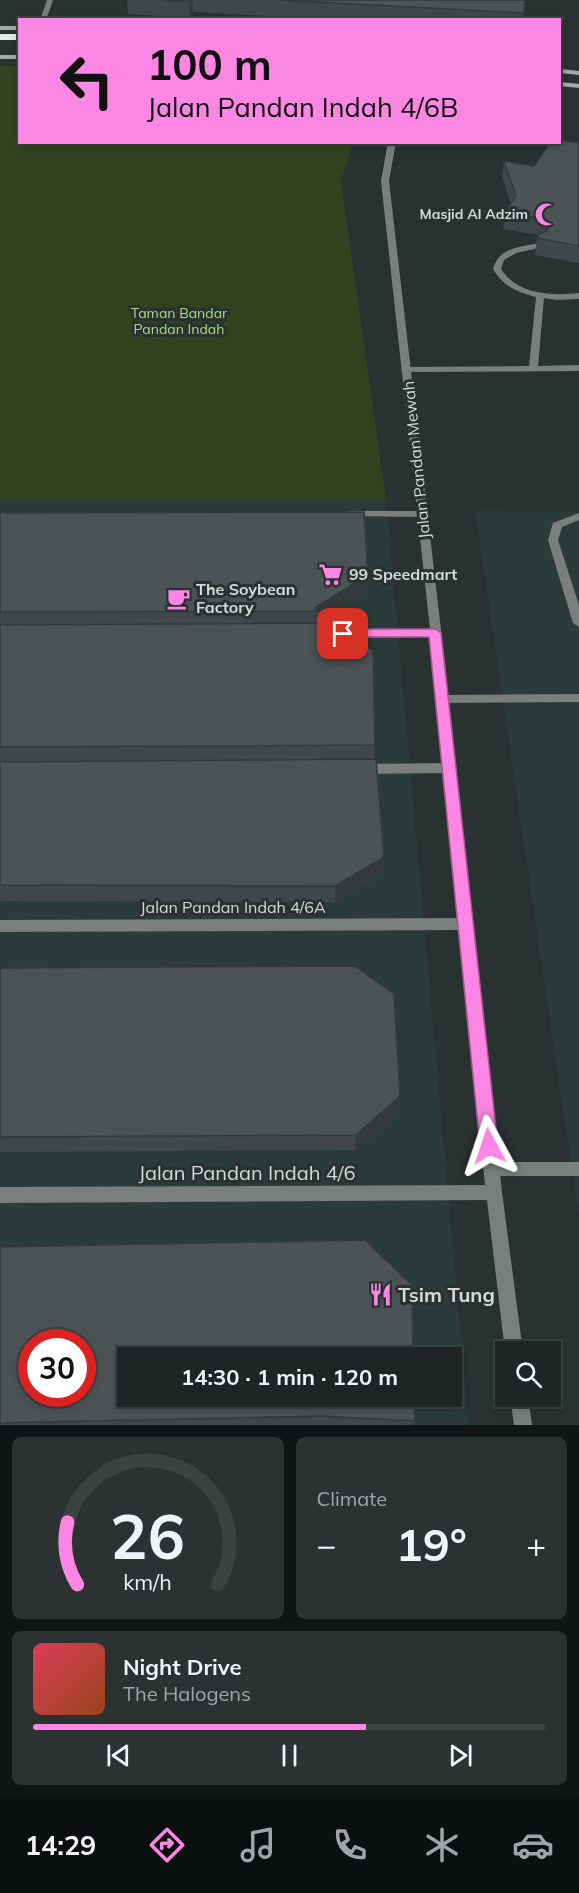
<!DOCTYPE html>
<meta charset="utf-8">
<style>
:root{--surface:#1f2525;--page:#2c3132;--text:#f1f3f6;--muted:#a1a5a7;--line:#3c4242;--accent:#fc86e3}
body{margin:0;font-family:Mulish,sans-serif;background:var(--page);color:var(--text);height:100vh;display:flex;flex-direction:column;font-size:22px;white-space:nowrap}
*{box-sizing:border-box;margin:0}
p{font-size:20px;color:var(--muted)}
.icon{flex:none;width:33px;height:33px;fill:none;stroke:currentColor;stroke-width:2;stroke-linecap:round;stroke-linejoin:round}
.map{position:relative;height:1425px;overflow:hidden}
.sheet{display:flex;flex-direction:column;gap:12px;padding:12px;background:#111414;flex:1}
.sheet>*{flex:none}
.banner{position:absolute;left:18px;top:18px;width:543px;height:126px;border-radius:0px;box-shadow:0 3px 9px #0003,0 0 0 2px var(--line);background:#fc86e3;color:#111;overflow:hidden}
.buttons{position:absolute;left:495px;top:1341px;display:grid;gap:12px}
.buttons a{display:grid;place-items:center;width:66px;height:66px;border-radius:0px;background:var(--surface);box-shadow:0 3px 9px #0003,0 0 0 2px var(--line);font-size:30px}
.speed{position:absolute;left:18px;top:1329px;display:flex;gap:12px;font-size:30px;font-weight:700;text-align:center}
.speed>*{display:grid;place-content:center;width:78px;height:78px;border-radius:50%;background:var(--surface);box-shadow:0 3px 9px #0003,0 0 0 2px var(--line);line-height:1}
.speed .limit{border:9px solid #d22;background:#fff;color:#111}
.pin{position:absolute;display:grid;place-items:center;width:51px;height:51px;color:#fff;margin:-26px;border-radius:12px;box-shadow:0 3px 9px #0006}
.me{position:absolute;width:66px;margin:-33px;rotate:355deg;stroke-linejoin:round;filter:drop-shadow(0 0 4px #0008)}
.turn{display:flex;align-items:center;gap:21px;height:126px;padding:0 30px;font-size:27px}
.turn .icon{width:78px;height:78px;stroke-width:2.5}
.turn b{display:block;font-size:42px;line-height:51px}
.big{font-size:45px;font-weight:700;line-height:1.1}
.sheet .tile{flex:1;display:flex;flex-direction:column;justify-content:center;gap:9px;min-width:0;padding:0 21px;border-radius:9px;background:var(--page)}
.sheet .dial{align-items:center;gap:0}
.dial svg{height:156px;overflow:visible;fill:none;stroke:var(--line);stroke-width:7;stroke-linecap:round;text-anchor:middle}
.dial text{fill:var(--text);stroke:none}
.song{display:flex;align-items:center;gap:18px}
.cover{width:72px;height:72px;border-radius:9px;background:linear-gradient(135deg,hsl(350 70% 55%),hsl(20 70% 35%))}
.played{height:6px;border-radius:3px;background:linear-gradient(90deg,var(--accent) 65%,var(--line) 65%)}
.keys{display:flex;justify-content:space-around;direction:ltr}
.heat{display:flex;justify-content:space-between;align-items:center;font-size:33px;direction:ltr}
.sheet .tiles{flex:1;display:grid;gap:12px;grid-template-columns:1fr 1fr}
.tile:last-child{grid-column:span 2}
.trip{position:absolute;left:117px;top:1347px;width:345px;height:60px;border-radius:0px;background:var(--surface);box-shadow:0 3px 9px #0003,0 0 0 2px var(--line);font-weight:700;line-height:60px;text-align:center}
.dock{display:flex;height:96px;justify-content:space-around;align-items:center;background:#0c0f0f;color:var(--muted)}
.dock .icon{width:42px;height:42px}
.dock .current{color:var(--accent)}
.dock b{font-size:27px;color:var(--text)}
.map>svg:first-child{display:block}
.built{fill:#2a3b39;fill-rule:evenodd}
.green{fill:#31431e}
.lines{fill:none;stroke-linecap:round;stroke-linejoin:round}
.service{fill:#7a7e7c;fill-rule:evenodd}
.minor{fill:#7a7e7c;fill-rule:evenodd}
.secondary{fill:#a4aaa7;fill-rule:evenodd}
.motorway{fill:#e3ebe6;fill-rule:evenodd}
.wall{fill:#40474a}
.shaded-wall{fill:#343a3c}
.building{fill:#4b5356;stroke:#343a3c;stroke-width:1.5;fill-rule:evenodd}
.route{fill:#fc86e3;stroke:#a45794;stroke-width:1.5}
.labels{text-anchor:middle;dominant-baseline:central;stroke-width:6;stroke-linejoin:round;paint-order:stroke}
.far-poi-label{font-size:14px;font-weight:bold;fill:#d5dad9;stroke:#293131;text-anchor:end}
.far-park-label{font-size:14px;fill:#acdb7c;stroke:#293131}
.street-label{font-size:16px;fill:#d5dad9;stroke:#293131}
.poi-label{font-size:16px;font-weight:bold;fill:#d5dad9;stroke:#293131;text-anchor:start}
.near-street-label{font-size:20px;fill:#d5dad9;stroke:#293131}
.near-poi-label{font-size:20px;font-weight:bold;fill:#d5dad9;stroke:#293131;text-anchor:start}
</style>
<div class="map">
<svg width="579" height="1425" viewBox="0 0 579 1425">
<rect width="100%" height="100%" fill="#293131"/>
<path class="built" d="M386,499L469,1425H0V500ZM32,1342H82V1394H32ZM128,1358H452V1396H128Z
M475,511L579,512V1218L536,927Z"/>
<path class="green" d="M0,66H19L20,142L353,143L341,181L386,499L0,500Z"/>
<g class="lines">
<path class="service" d="M540,243L544,245L543,247L516,253L504,260L501,269C518,295 551,296 579,293V299L557,300L544,298L538,366L579,365V371L403,372L401,370L406,367L529,366L536,297C517,292 503,286 493,269C499,247 520,247 540,243Z
M349,511H422L427,514L422,517L345,516L344,514L345,512Z
M579,513V520L562,527L558,540L579,605V627L573,623L548,540L553,523Z
M579,694V702L443,703L437,699L443,695Z
M450,763L454,765L456,768L454,771L450,773L361,774L357,772L355,769L357,766L361,764Z
M491,1162H579V1176H491L485,1174L483,1169L485,1164Z"/>
<path class="minor" d="M47,0H53L46,20H40Z
M388,142H396L389,181L449,699L502,1192L523,1352H505L487,1200L0,1203V1187L485,1185L460,930L0,932V920L459,918L430,637L334,638L328,634L334,630L430,629L381,181Z
M510,1396H528L532,1425H514Z"/>
<path class="secondary" d="M0,26H20V30H0Z
M0,55H20V59H0Z
M560,69L579,71V75L560,73Z
M560,82L579,84V88L560,86Z"/>
<path class="motorway" d="M0,34H20V40H0Z"/>
</g>
<path class="wall" d="M127,0H525L523,20H339L193,12L190,18L128,14Z
M579,143V263L535,255L537,238L538,235L503,229L505,212L511,204L502,177L504,161L534,166Z
M0,513L368,575L367,591L318,622V623L375,745L374,759L383,873L335,902L0,901Z
M0,968L400,1096L399,1112L355,1150L0,1152Z
M0,1247L415,1421L414,1425H0Z"/>
<path class="shaded-wall" d="M190,0H193V12L190,18L189,2Z
M368,575L367,591L318,622V611L315,608Z
M384,857L383,873L335,902V886Z
M400,1096L399,1112L355,1150L356,1135Z"/>
<path class="building" d="M164,0H190L189,2Z
M277,0H525L524,13Z
M560,140L579,143V246L537,238L539,234L547,231L548,227L544,225L547,220L505,212L516,196L504,161L534,166L551,142H560Z
M364,512L368,575L315,608L318,611L0,612V513Z
M335,623L373,651L375,745L0,747V625Z
M376,759L384,857L335,886L0,885V762Z
M355,966L394,994L400,1096L356,1135L0,1137V968Z
M365,1240L412,1285L413,1358H128V1396H414L415,1421L322,1416L0,1423V1247ZM32,1342H82V1394H32Z"/>
<path class="route" d="M343,629H435L441,633L498,1146L495,1152L489,1154L483,1152L480,1146L429,637H339L337,634L339,631Z"/>
<defs>
<symbol id="mosque-bare" viewBox="-9 -9 18 18"><path d="M3.5-4.9A6 6 0 1 0 3.5 4.9A5 5 0 1 1 3.5-4.9Z" fill="#fc86e3" stroke="#293131" stroke-width="2.5" paint-order="stroke"/></symbol>
<symbol id="supermarket-bare" viewBox="-9 -9 18 18"><path d="M-6-5.5h2.5l.6 2H6L4.5 2H-2.5L-4.4-4H-6ZM-1.5 3.2a1.3 1.3 0 1 0 .1 0ZM3 3.2a1.3 1.3 0 1 0 .1 0Z" fill="#fc86e3" stroke="#293131" stroke-width="2.5" paint-order="stroke"/></symbol>
<symbol id="cafe-bare" viewBox="-9 -9 18 18"><path d="M-5.5-4.5H6V0H3Q3 3.5 0 3.5H-2.5Q-5.5 3.5-5.5 0ZM3-3.2v2h1.7v-2ZM-6 4.5H4V6H-6Z" fill="#fc86e3" stroke="#293131" stroke-width="2.5" paint-order="stroke"/></symbol>
<symbol id="restaurant-bare" viewBox="-9 -9 18 18"><path d="M-5-6h1v4h1v-4h1v4h1v-4h1v5L-1.5 .5V6h-2V.5L-5-1ZM5-6V6H3V1.5H1.5Q1.5-4 5-6Z" fill="#fc86e3" stroke="#293131" stroke-width="2.5" paint-order="stroke"/></symbol>
</defs>
<g fill-rule="evenodd">
<use href="#mosque-bare" x="530" y="198" width="33" height="33"/>
<use href="#supermarket-bare" x="314" y="558" width="33" height="33"/>
<use href="#cafe-bare" x="162" y="582" width="33" height="33"/>
<use href="#restaurant-bare" x="364" y="1278" width="33" height="33"/>
</g>
<g class="labels">
<g class="far-poi-label">
<text x="528" y="214">Masjid Al Adzim</text>
</g>
<g class="far-park-label">
<text x="179" y="313">Taman Bandar<tspan x="179" dy="16">Pandan Indah</tspan></text>
</g>
<g class="street-label">
<text transform="translate(416 460) rotate(-96)">Jalan Pandan Mewah</text>
<text x="233" y="907">Jalan Pandan Indah 4/6A</text>
</g>
<g class="poi-label">
<text x="349" y="574">99 Speedmart</text>
<text x="196" y="589">The Soybean<tspan x="196" dy="18">Factory</tspan></text>
</g>
<g class="near-street-label">
<text x="247" y="1172">Jalan Pandan Indah 4/6</text>
</g>
<g class="near-poi-label">
<text x="398" y="1294">Tsim Tung</text>
</g>
</g>
</svg>
<div class="buttons">
<a><svg class="icon" aria-label="search" viewBox="0 0 24 24"><circle cx="10" cy="10" r="6"/><path d="M15 15l6 6"/></svg></a>
</div>
<div class="speed"><div class="limit">30</div></div>
<div class="pin" style="left:343px;top:634px;background:#d93025"><svg class="icon" aria-label="arrive" viewBox="0 0 24 24"><path d="M6 21V4h12l-3 4 3 4H6"/></svg></div>
<svg class="me" style="left:489px;top:1146px" viewBox="-20 -20 40 40"><path d="M0-17L14 15 0 8-14 15z" fill="#fc86e3" stroke="#fff" stroke-width="4"/></svg>
<div class="trip">14:30 · 1 min · 120 m</div>
<div class="banner">
<div class="turn"><svg class="icon" aria-label="left" viewBox="0 0 24 24"><path d="M17 20v-9H6M10 6l-5 5 5 5"/></svg><div><b>100 m</b>Jalan Pandan Indah 4/6B</div></div>
</div>
</div>
<section class="sheet">
<div class="tiles">
<div class="tile dial"><svg viewBox="0 0 100 80">
<path d="M14 69A42 42 0 1 1 86 69"/>
<path d="M14 69A42 42 0 0 1 9 37" stroke="#fc86e3"/>
<text x="50" y="56" font-size="32" font-weight="700">26</text>
<text x="50" y="72" font-size="11">km/h</text>
</svg></div>
<div class="tile"><p>Climate</p>
<div class="heat"><a>−</a><b class="big">19°</b><a>+</a></div>
</div>
<div class="tile">
<div class="song"><i class="cover"></i><div><b>Night Drive</b><p>The Halogens</p></div></div>
<div class="played"></div>
<div class="keys"><svg class="icon" aria-label="previous" viewBox="0 0 24 24"><path d="M18 5L8 12l10 7zM5 5v14"/></svg><svg class="icon" aria-label="pause" viewBox="0 0 24 24"><path d="M8 5v14M16 5v14"/></svg><svg class="icon" aria-label="next" viewBox="0 0 24 24"><path d="M6 5l10 7-10 7zM19 5v14"/></svg></div>
</div>
</div>
</section>
<nav class="dock">
<b>14:29</b>
<svg class="icon current" aria-label="directions" viewBox="0 0 24 24"><path d="M12 3l9 9-9 9-9-9zM9 14v-3h6M13 9l2 2-2 2"/></svg>
<svg class="icon" aria-label="music" viewBox="0 0 24 24"><path d="M9 18V5l10-2v13"/><circle cx="6" cy="18" r="3"/><circle cx="16" cy="16" r="3"/></svg>
<svg class="icon" aria-label="phone" viewBox="0 0 24 24"><path d="M5 4h4l2 5-3 2q2 4 5 5l2-3 5 2v4C11 20 4 13 5 4z"/></svg>
<svg class="icon" aria-label="climate" viewBox="0 0 24 24"><path d="M12 3v18M4 7l16 10M4 17L20 7"/></svg>
<svg class="icon" aria-label="car" viewBox="0 0 24 24"><path d="M5 17H2v-5l4-1 3-4h7l3 4 3 1v5h-3M9 17h6M6 11h13"/><circle cx="7" cy="17" r="2"/><circle cx="17" cy="17" r="2"/></svg>
</nav>
